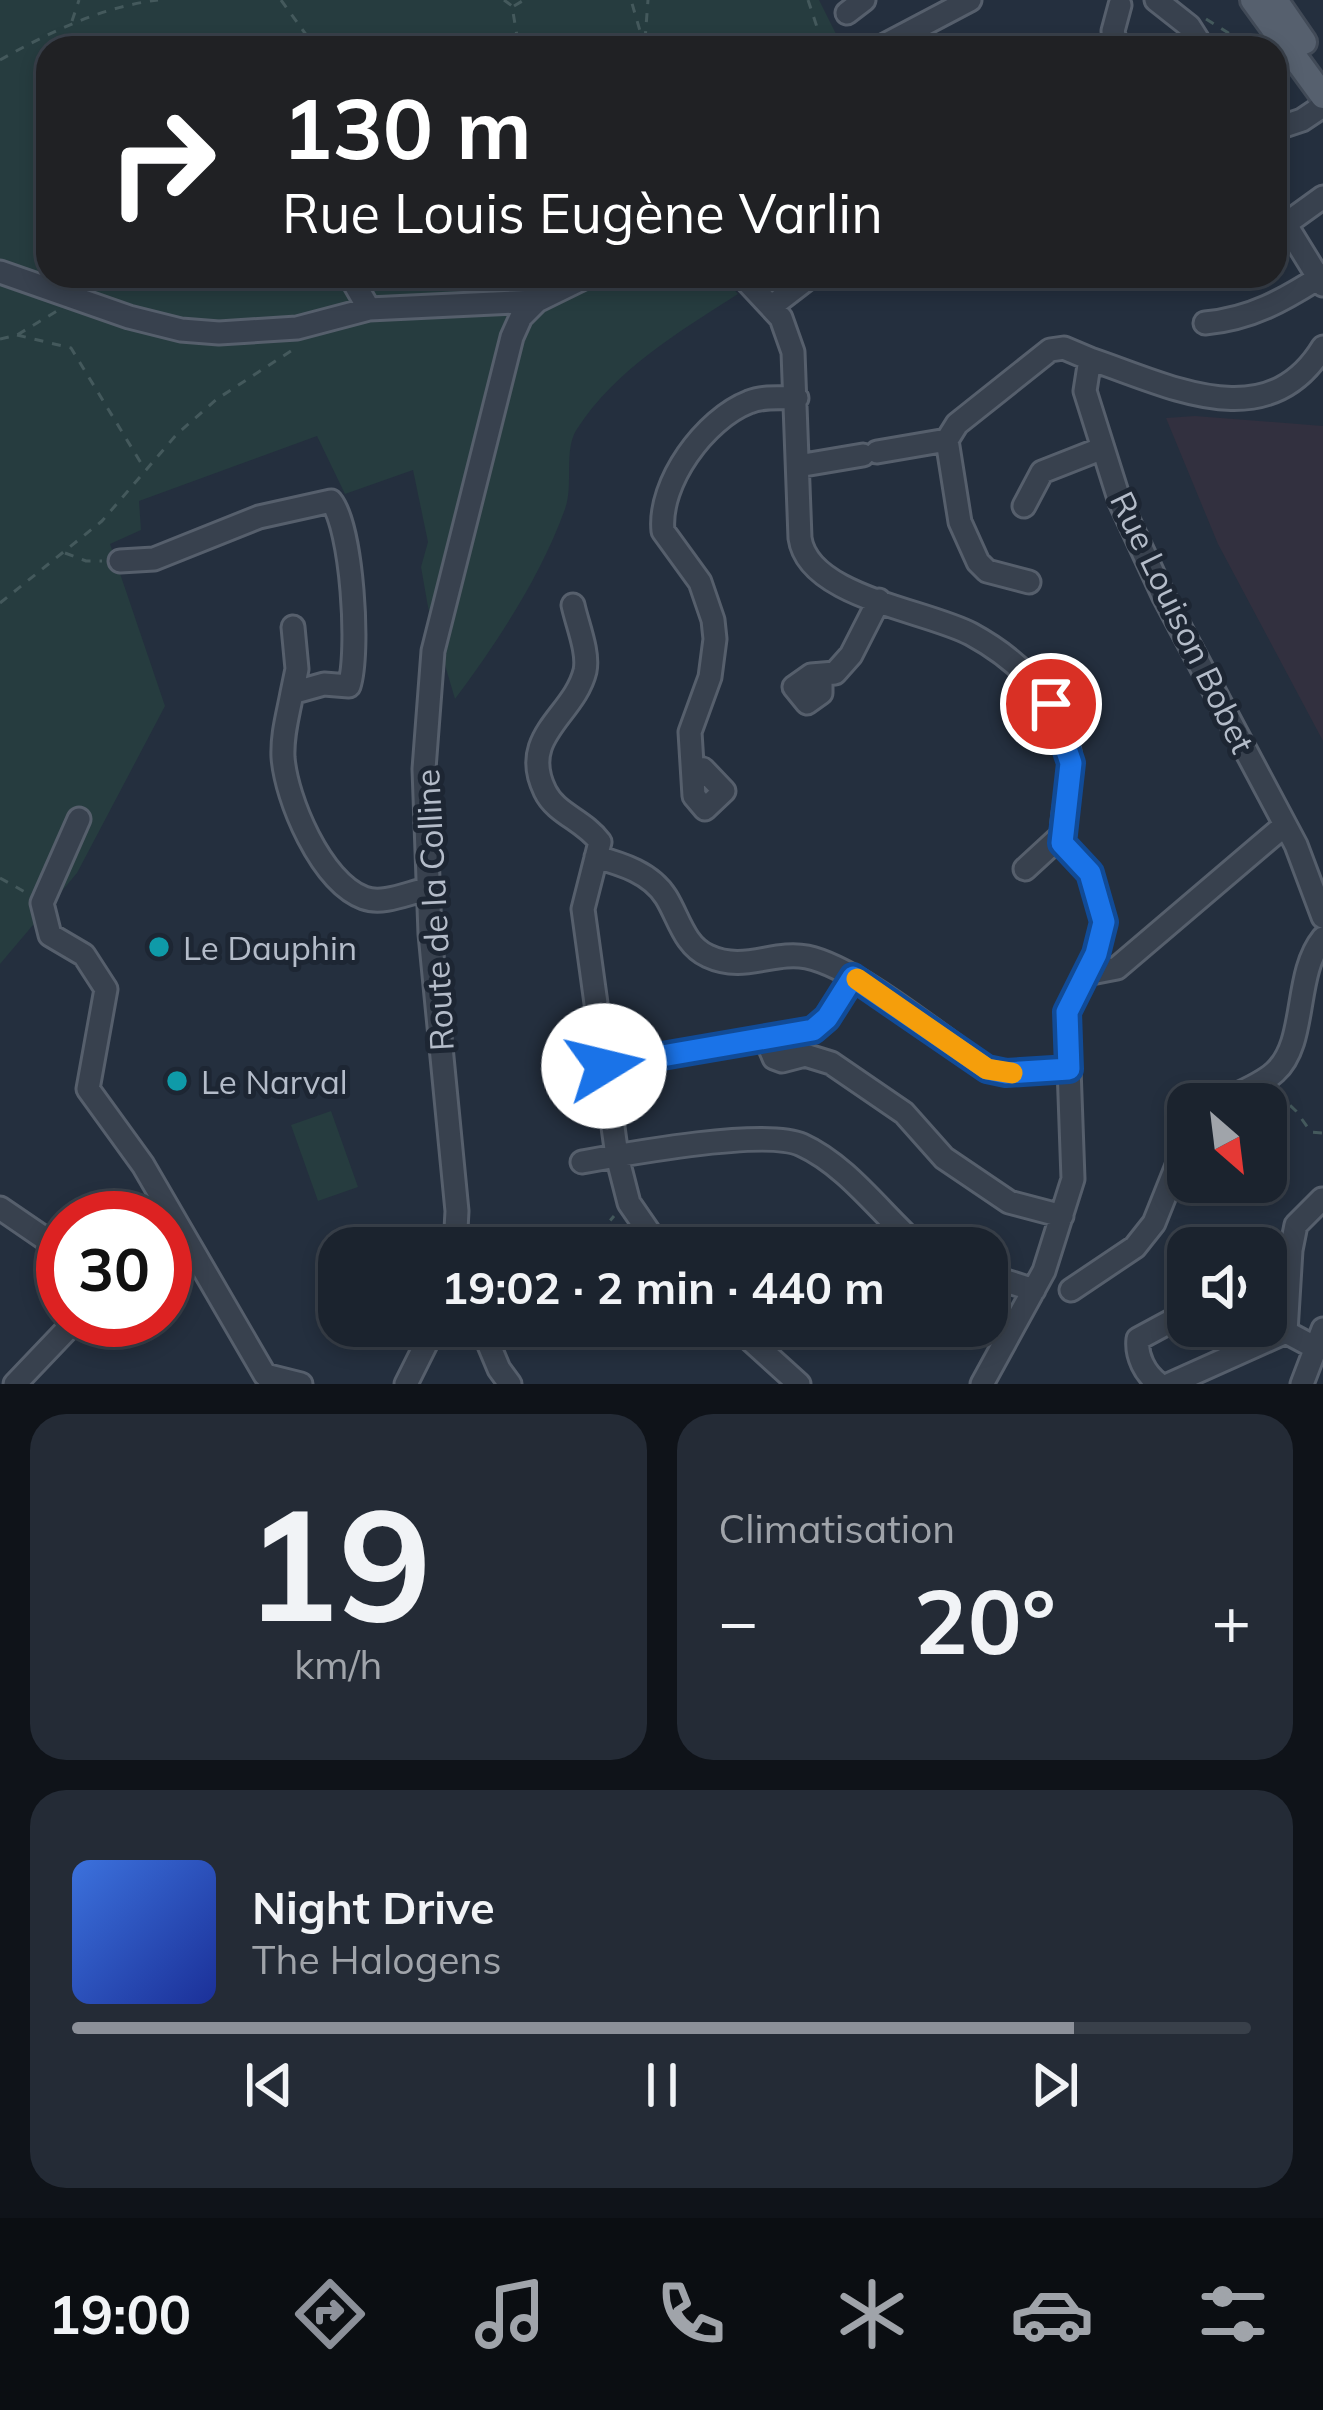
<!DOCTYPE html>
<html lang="fr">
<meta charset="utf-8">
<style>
:root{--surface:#1b232e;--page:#242b36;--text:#f1f3f6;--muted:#a0a4aa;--line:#39404a;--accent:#8c9099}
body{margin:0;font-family:Mulish,sans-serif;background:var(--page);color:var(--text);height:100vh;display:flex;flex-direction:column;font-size:45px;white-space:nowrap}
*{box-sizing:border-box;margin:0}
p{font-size:39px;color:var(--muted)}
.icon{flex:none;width:66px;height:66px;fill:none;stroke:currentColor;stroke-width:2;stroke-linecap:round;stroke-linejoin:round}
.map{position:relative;height:1384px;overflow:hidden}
.panel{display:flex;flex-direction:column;gap:30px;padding:30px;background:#0f1319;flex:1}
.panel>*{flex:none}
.top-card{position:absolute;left:36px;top:36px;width:1251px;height:252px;border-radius:36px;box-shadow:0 6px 18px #0003,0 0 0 3px var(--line);background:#202124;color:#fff;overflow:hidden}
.needle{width:78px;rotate:152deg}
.controls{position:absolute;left:1167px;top:1083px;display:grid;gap:24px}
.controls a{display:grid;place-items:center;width:120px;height:120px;border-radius:24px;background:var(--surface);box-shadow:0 6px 18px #0003,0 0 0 3px var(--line);font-size:60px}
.speed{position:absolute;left:36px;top:1191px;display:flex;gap:24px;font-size:60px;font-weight:700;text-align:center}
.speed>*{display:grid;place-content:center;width:156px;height:156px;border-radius:50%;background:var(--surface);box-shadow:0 6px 18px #0003,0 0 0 3px var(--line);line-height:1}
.speed .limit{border:18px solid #d22;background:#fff;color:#111}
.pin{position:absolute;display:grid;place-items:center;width:102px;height:102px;color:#fff;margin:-51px;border:6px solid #fff;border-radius:50%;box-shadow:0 3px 12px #0007}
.me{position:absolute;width:132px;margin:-66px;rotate:81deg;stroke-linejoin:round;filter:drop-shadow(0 0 9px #0008)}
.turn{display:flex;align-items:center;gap:42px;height:252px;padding:0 48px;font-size:54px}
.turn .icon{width:156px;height:156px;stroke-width:2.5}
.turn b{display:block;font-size:84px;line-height:102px}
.big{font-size:90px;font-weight:700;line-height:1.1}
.panel .widget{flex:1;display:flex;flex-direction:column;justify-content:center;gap:18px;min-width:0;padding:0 42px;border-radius:36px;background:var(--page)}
.panel .dial{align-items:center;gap:0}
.dial b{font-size:156px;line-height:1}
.song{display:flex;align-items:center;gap:36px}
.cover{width:144px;height:144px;border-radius:18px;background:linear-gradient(135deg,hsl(220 70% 55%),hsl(230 70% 35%))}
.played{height:12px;border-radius:6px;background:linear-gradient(90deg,var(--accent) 85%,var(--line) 85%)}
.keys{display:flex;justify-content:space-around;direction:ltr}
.heat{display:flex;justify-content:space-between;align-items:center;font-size:66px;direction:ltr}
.panel .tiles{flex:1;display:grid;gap:30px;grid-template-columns:1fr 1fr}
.widget:last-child{grid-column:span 2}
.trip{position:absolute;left:318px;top:1227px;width:690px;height:120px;border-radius:36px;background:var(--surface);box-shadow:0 6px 18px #0003,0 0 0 3px var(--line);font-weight:700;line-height:120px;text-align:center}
.tab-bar{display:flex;height:192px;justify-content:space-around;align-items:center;background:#0b0e12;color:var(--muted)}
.tab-bar .icon{width:84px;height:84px}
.tab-bar .selected{color:var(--accent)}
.tab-bar b{font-size:54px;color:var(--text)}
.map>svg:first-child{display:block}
.medical{fill:#32303f}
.green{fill:#263c3f}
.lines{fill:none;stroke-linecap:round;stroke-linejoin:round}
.minor-casing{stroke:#565f6c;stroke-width:27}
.major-casing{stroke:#414a57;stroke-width:30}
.path{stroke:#44595c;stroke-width:3;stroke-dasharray:9 9;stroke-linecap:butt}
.minor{stroke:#38414e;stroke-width:21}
.major{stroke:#56606e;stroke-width:24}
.route-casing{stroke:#114b97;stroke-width:30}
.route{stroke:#1a73e8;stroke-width:21}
.slow{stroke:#f59e0b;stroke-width:21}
.culture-dot{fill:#0f9aa8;stroke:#1d2633;stroke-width:4.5}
.labels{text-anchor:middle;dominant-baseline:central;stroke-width:10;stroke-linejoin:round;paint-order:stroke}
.street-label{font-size:33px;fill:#b4bcc9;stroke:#1d2633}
.poi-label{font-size:33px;fill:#b4bcc9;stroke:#1d2633;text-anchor:start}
</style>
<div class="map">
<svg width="1323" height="1384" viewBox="0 0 1323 1384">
<rect width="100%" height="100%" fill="#242f3e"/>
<path class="medical" d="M1195,416L1323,426V741L1218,544L1166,418Z"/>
<path class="green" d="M0,0H819L843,48H48V276H721L738,294C680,331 615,370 577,429C563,450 574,485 565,509C540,578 498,641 455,699L428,607L421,567L428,542L413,470L345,494L317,436L139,501L141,530L110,544L165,706L77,873L0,964Z
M331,1111L358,1187L318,1201L291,1125Z"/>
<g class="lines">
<defs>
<path id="minor" d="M1156,0L1189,26L1203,48
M847,13L864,0
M879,48L970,0
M1117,48L1113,31L1120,5
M1275,129L1302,120L1323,106
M1275,207L1323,285
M1287,223L1323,197
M0,272L129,317L181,330L219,333L297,328L369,309L537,301L588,276
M350,276L369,309
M742,276L781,318L793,352L800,538C808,597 926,610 971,634C1015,658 1052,693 1067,742C1077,776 1060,809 1062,843L1090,873L1104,922L1096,954L1067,1012L1073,1179L1044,1271L982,1384
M772,306L811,276
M1205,323C1251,319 1284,300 1323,275
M1323,347C1267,439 1168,385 1090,359L1085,391L1120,502L1164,597L1296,845L1323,917
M877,452L947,440
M798,466L863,455
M1024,506L1042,472L1103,448
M120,561L154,559L259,517L331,501C352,527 360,652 349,686L324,684L292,693C288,715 282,734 283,757C286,799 321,882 364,898C383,905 408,893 427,889
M1029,582L987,571L978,562L960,522L947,440L957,424L1050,350L1064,348L1090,359
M573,605C577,624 589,652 585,671C574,716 518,736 545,791C556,814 584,820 600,842L583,909L617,1156L629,1203L660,1248
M821,677V693L807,703L794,687L811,675L835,673L851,655L879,600
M292,693L297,669L293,627
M695,773L703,769L724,791L705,809L694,796L690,732L710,677L715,639L713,620L700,582L663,531C658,483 705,419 749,402C763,396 781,398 797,398
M79,819L42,903L50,935L84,955L106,989L88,1089L143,1165L265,1375L301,1384
M596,857C622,864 651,873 666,897C679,918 684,945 708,956C744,973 774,950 807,957C856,967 942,1038 987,1069L1006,1073L1069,1069
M1025,869L1062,835
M1086,974L1117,968L1285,825
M766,1039L774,1058L782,1061L805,1055L831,1063L904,1113L944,1158L1009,1202L1062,1216
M604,1066L813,1030L827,1018L853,977
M1216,1104C1234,1095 1260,1086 1275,1072C1308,1042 1293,975 1323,938
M582,1162C626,1154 766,1128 802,1145C848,1166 882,1215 920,1248
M0,1208L63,1251
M455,1248L457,1211L430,934L424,769L433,651L512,337L521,317L537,301
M987,1275L1034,1290
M1071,1290L1135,1247L1154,1223L1188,1138
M481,1326L499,1369L510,1384
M735,1326L799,1384
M1286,1332L1291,1250L1296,1225L1322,1199
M15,1384L76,1320
M406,1384L435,1326
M1159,1384C1145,1374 1136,1356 1138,1339L1188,1312
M1170,1384L1286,1332L1314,1347
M1302,1384L1323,1329"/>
<path id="major" d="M1253,0L1323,96
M1275,0L1304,42"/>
</defs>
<use href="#minor" class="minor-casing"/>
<use href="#major" class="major-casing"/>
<path class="path" d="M281,0L307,36L311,48
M504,0L512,6L519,48
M808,0L818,30L813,43
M514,6L524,0
M1206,19L1230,34L1257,42
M72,21L79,0
M645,40L648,0
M628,48H645L631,0
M800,48L813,43L819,48
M0,60C50,32 101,7 158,0
M383,276L399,290
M408,290L424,276
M17,335L71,348L144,468
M0,339L17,335L57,311
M65,553L86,561H102
M0,603L102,521L177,434L217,399L297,347
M0,878L25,892
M1277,1093L1296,1111L1311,1132L1323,1133
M587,1248L614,1216
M512,1348L538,1326"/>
<use href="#minor" class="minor"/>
<use href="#major" class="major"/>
</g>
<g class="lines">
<defs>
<path id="route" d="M604,1066L813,1030L827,1018L853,977L987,1069L1006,1073L1069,1069L1067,1012L1096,954L1104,922L1090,873L1062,843L1071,763L1051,704"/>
</defs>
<use href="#route" class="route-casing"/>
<use href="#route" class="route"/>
<path class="slow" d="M857,979L987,1069L1012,1073"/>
</g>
<g class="culture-dot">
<circle cx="159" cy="947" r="12"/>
<circle cx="177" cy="1081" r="12"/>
</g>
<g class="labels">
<g class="street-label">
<text transform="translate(1183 622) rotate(64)">Rue Louison Bobet</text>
<text transform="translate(434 910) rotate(-93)">Route de la Colline</text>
</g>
<g class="poi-label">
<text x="183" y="947">Le Dauphin</text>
<text x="201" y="1081">Le Narval</text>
</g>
</g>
</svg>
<div class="controls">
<a><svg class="needle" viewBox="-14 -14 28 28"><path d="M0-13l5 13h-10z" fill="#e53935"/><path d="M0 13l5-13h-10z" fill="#a0a4aa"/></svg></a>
<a><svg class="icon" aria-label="sound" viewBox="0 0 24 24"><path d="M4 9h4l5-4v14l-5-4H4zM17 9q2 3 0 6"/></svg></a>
</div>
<div class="speed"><div class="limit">30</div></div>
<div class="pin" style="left:1051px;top:704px;background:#d93025"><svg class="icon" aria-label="arrive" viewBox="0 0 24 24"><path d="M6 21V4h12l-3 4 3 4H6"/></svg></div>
<svg class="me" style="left:604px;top:1066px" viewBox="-20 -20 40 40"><circle r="19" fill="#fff"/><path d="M0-13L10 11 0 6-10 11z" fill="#1a73e8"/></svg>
<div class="trip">19:02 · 2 min · 440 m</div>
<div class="top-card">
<div class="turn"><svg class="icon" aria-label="right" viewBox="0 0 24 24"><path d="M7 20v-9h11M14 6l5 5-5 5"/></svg><div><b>130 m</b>Rue Louis Eugène Varlin</div></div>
</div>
</div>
<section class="panel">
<div class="tiles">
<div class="widget dial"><b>19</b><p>km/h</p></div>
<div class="widget"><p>Climatisation</p>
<div class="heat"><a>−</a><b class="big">20°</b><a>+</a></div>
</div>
<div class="widget">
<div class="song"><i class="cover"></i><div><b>Night Drive</b><p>The Halogens</p></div></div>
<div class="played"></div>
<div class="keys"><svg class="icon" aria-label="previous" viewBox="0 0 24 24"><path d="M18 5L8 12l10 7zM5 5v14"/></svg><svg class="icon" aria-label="pause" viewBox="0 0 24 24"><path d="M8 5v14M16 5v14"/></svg><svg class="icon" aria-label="next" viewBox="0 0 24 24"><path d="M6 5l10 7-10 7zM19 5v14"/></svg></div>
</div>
</div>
</section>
<nav class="tab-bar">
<b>19:00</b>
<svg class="icon selected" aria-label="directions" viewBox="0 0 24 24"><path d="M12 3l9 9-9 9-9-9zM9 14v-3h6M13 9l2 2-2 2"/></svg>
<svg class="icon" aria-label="music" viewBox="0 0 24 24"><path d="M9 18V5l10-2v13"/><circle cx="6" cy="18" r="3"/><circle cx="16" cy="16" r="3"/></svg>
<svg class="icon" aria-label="phone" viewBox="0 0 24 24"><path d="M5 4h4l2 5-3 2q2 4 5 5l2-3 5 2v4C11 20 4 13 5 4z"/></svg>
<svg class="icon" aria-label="climate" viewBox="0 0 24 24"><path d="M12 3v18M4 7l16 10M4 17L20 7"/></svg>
<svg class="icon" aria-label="car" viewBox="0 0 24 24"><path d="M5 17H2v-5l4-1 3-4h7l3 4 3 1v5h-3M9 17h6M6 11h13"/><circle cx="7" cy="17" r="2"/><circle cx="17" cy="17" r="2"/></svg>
<svg class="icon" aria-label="filters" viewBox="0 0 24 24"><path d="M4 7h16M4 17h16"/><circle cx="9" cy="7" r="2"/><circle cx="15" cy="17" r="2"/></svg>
</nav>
